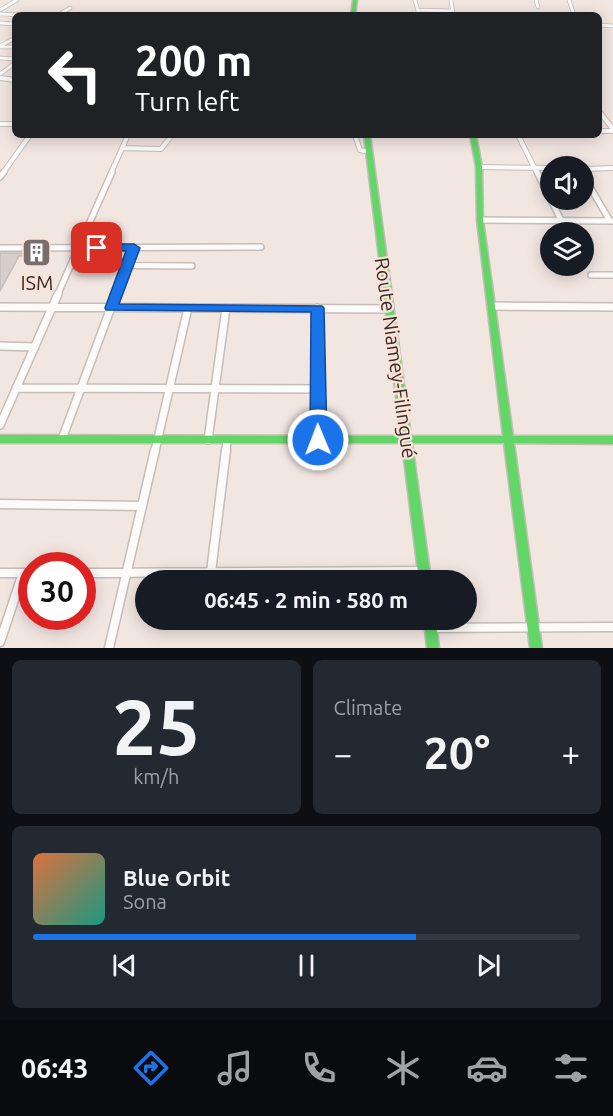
<!DOCTYPE html>
<meta charset="utf-8">
<style>
:root{--surface:#171b24;--page:#242831;--text:#f1f3f6;--muted:#9ea1a6;--line:#363941;--accent:#1a73e8}
body{margin:0;font-family:Ubuntu,sans-serif;background:var(--page);color:var(--text);height:100vh;display:flex;flex-direction:column;font-size:22px;white-space:nowrap}
*{box-sizing:border-box;margin:0}
p{font-size:20px;color:var(--muted)}
.icon{flex:none;width:33px;height:33px;fill:none;stroke:currentColor;stroke-width:2;stroke-linecap:round;stroke-linejoin:round}
.map{position:relative;height:648px;overflow:hidden}
.details{display:flex;flex-direction:column;gap:12px;padding:12px;background:#0d0f14;flex:1}
.details>*{flex:none}
.banner{position:absolute;left:12px;top:12px;width:590px;height:126px;border-radius:9px;box-shadow:0 3px 15px #0003;background:#202124;color:#fff;overflow:hidden}
.controls{position:absolute;left:540px;top:156px;display:grid;gap:12px}
.controls a{display:grid;place-items:center;width:54px;height:54px;border-radius:50%;background:var(--surface);box-shadow:0 3px 15px #0003;font-size:30px}
.speed{position:absolute;left:18px;top:552px;display:flex;gap:12px;font-size:30px;font-weight:700;text-align:center}
.speed>*{display:grid;place-content:center;width:78px;height:78px;border-radius:50%;background:var(--surface);box-shadow:0 3px 15px #0003;line-height:1}
.speed .limit{border:9px solid #d22;background:#fff;color:#111}
.pin{position:absolute;display:grid;place-items:center;width:51px;height:51px;color:#fff;margin:-26px;border-radius:12px;box-shadow:0 3px 9px #0006}
.me{position:absolute;width:66px;margin:-33px;rotate:359deg;stroke-linejoin:round;filter:drop-shadow(0 0 4px #0008)}
.turn{display:flex;align-items:center;gap:21px;height:126px;padding:0 24px;font-size:27px}
.turn .icon{width:78px;height:78px;stroke-width:2.5}
.turn b{display:block;font-size:42px;line-height:51px}
.big{font-size:45px;font-weight:600;line-height:1.1}
.details .widget{flex:1;display:flex;flex-direction:column;justify-content:center;gap:9px;min-width:0;padding:0 21px;border-radius:9px;background:var(--page)}
.details .dial{align-items:center;gap:0}
.dial b{font-size:78px;line-height:1}
.song{display:flex;align-items:center;gap:18px}
.cover{width:72px;height:72px;border-radius:9px;background:linear-gradient(135deg,hsl(20 70% 55%),hsl(170 70% 35%))}
.played{height:6px;border-radius:3px;background:linear-gradient(90deg,var(--accent) 70%,var(--line) 70%)}
.keys{display:flex;justify-content:space-around;direction:ltr}
.heat{display:flex;justify-content:space-between;align-items:center;font-size:33px;direction:ltr}
.details .tiles{flex:1;display:grid;gap:12px;grid-template-columns:1fr 1fr}
.widget:last-child{grid-column:span 2}
.trip{position:absolute;left:135px;top:570px;width:342px;height:60px;border-radius:30px;background:var(--surface);box-shadow:0 3px 15px #0003;font-weight:600;line-height:60px;text-align:center}
.dock{display:flex;height:96px;justify-content:space-around;align-items:center;background:#090b0e;color:var(--muted)}
.dock .icon{width:42px;height:42px}
.dock .active{color:var(--accent)}
.dock b{font-size:27px;color:var(--text)}
.map>svg:first-child{display:block}
.building{fill:#d7cdc9;stroke:#c6bdb9;stroke-width:1.5}
.lines{fill:none;stroke-linecap:round;stroke-linejoin:round}
.street-far4-casing{stroke:#c6bdb9;stroke-width:4.5}
.street-far3-casing{stroke:#c6bdb9;stroke-width:6}
.street-far2-casing{stroke:#c6bdb9;stroke-width:8}
.street-far1-casing{stroke:#c6bdb9;stroke-width:10}
.street-casing{stroke:#c6bdb9;stroke-width:11}
.fast-casing{stroke:#c6bdb9;stroke-width:3}
.street-far4{stroke:#fdfbfa;stroke-width:3}
.street-far3{stroke:#fdfbfa;stroke-width:4}
.street-far2{stroke:#fdfbfa;stroke-width:5}
.street-far1{stroke:#fdfbfa;stroke-width:7}
.street{stroke:#fdfbfa;stroke-width:8}
.fast{fill:#63d668;fill-rule:evenodd}
.route{fill:#1a73e8;stroke:#114b97;stroke-width:1.5}
.labels{text-anchor:middle;dominant-baseline:central;stroke-width:4.5;stroke-linejoin:round;paint-order:stroke}
.poi-label{font-size:20px;fill:#372e2b;stroke:#fae3d9}
.street-label{font-size:20px;fill:#372e2b;stroke:#fae3d9}
</style>
<div class="map">
<svg width="613" height="648" viewBox="0 0 613 648">
<rect width="100%" height="100%" fill="#f2e6e1"/>
<path class="building" d="M0,253H47L45,256H19L0,291Z"/>
<g class="lines">
<defs>
<path id="street-far4" d="M415,0L419,15
M451,0L453,15
M536,0L538,7
M569,0L574,15
M0,10L17,0
M418,10L452,11
M0,14L27,15
M58,15L70,8
M161,15H190
M0,23L15,24
M598,25L613,26
M0,46L15,38
M1,47H15
M0,58L15,59
M0,74L15,63"/>
<path id="street-far3" d="M0,78L15,80
M598,110L613,129
M0,124H15
M598,131H613
M355,135L360,150L369,152
M518,135L537,173
M122,148L161,149L172,135
M479,167L550,168
M584,169L613,168
M3,173L30,135
M111,173L128,135"/>
<path id="street-far2" d="M537,172L550,198
M0,177L4,172
M584,177L610,221
M551,200L561,220
M480,220L613,221
M0,248L261,247
M71,265L192,266
M591,275H613
M57,296L112,172
M116,296L134,247"/>
<path id="street-far1" d="M491,306L613,307
M0,307L389,309
M317,308L318,440
M0,346L35,347
M16,388L318,389
M0,425L58,294
M62,439L116,294
M208,440L226,308
M155,451L188,308
M226,451L227,440"/>
<path id="street" d="M0,504L142,506
M211,572L226,450
M0,573H32
M82,573L424,571
M431,628L613,627
M0,642L23,573
M109,648L155,450"/>
<path id="fast" d="M353,0H357L355,15H351Z
M364,135H370L411,436H503L477,220L476,167L470,135H476L482,167L483,220L513,436H613V444L514,443L542,648H530L504,443H412L431,580H419L402,443H0V435L401,436Z
M424,620H436L439,648H427Z"/>
</defs>
<use href="#street-far4" class="street-far4-casing"/>
<use href="#street-far3" class="street-far3-casing"/>
<use href="#street-far2" class="street-far2-casing"/>
<use href="#street-far1" class="street-far1-casing"/>
<use href="#street" class="street-casing"/>
<use href="#fast" class="fast-casing"/>
<use href="#street-far4" class="street-far4"/>
<use href="#street-far3" class="street-far3"/>
<use href="#street-far2" class="street-far2"/>
<use href="#street-far1" class="street-far1"/>
<use href="#street" class="street"/>
<use href="#fast" class="fast"/>
</g>
<path class="route" d="M97,244H134L140,248L119,304L322,306L324,308L327,440L324,444H313L310,440L311,312L106,310L105,308L126,251L93,250L91,248Z"/>
<defs>
<symbol id="building-square" viewBox="-11 -11 22 22"><rect x="-9" y="-9" width="18" height="18" rx="4" fill="#786e6b" stroke="#fae3d9"/><path d="M-4-6H4V6H1V3H-1V6H-4ZM-2.5-4.3h1.7v1.8h-1.7ZM.8-4.3h1.7v1.8H.8ZM-2.5-1h1.7V.8h-1.7ZM.8-1h1.7V.8H.8Z" fill="#fff"/></symbol>
</defs>
<g fill-rule="evenodd">
<use href="#building-square" x="20" y="236" width="33" height="33"/>
</g>
<g class="labels">
<g class="poi-label">
<text x="37" y="282">ISM</text>
</g>
<g class="street-label">
<text transform="translate(396 358) rotate(82)">Route Niamey-Filingué</text>
</g>
</g>
</svg>
<div class="controls">
<a><svg class="icon" aria-label="sound" viewBox="0 0 24 24"><path d="M4 9h4l5-4v14l-5-4H4zM17 9q2 3 0 6"/></svg></a>
<a><svg class="icon" aria-label="layers" viewBox="0 0 24 24"><path d="M12 4l9 5-9 5-9-5zM3 14l9 5 9-5"/></svg></a>
</div>
<div class="speed"><div class="limit">30</div></div>
<div class="pin" style="left:97px;top:248px;background:#d93025"><svg class="icon" aria-label="arrive" viewBox="0 0 24 24"><path d="M6 21V4h12l-3 4 3 4H6"/></svg></div>
<svg class="me" style="left:318px;top:440px" viewBox="-20 -20 40 40"><circle r="17" fill="#1a73e8" stroke="#fff" stroke-width="3"/><path d="M0-11L8 9 0 5-8 9z" fill="#fff"/></svg>
<div class="trip">06:45 · 2 min · 580 m</div>
<div class="banner">
<div class="turn"><svg class="icon" aria-label="left" viewBox="0 0 24 24"><path d="M17 20v-9H6M10 6l-5 5 5 5"/></svg><div><b>200 m</b>Turn left</div></div>
</div>
</div>
<section class="details">
<div class="tiles">
<div class="widget dial"><b>25</b><p>km/h</p></div>
<div class="widget"><p>Climate</p>
<div class="heat"><a>−</a><b class="big">20°</b><a>+</a></div>
</div>
<div class="widget">
<div class="song"><i class="cover"></i><div><b>Blue Orbit</b><p>Sona</p></div></div>
<div class="played"></div>
<div class="keys"><svg class="icon" aria-label="previous" viewBox="0 0 24 24"><path d="M18 5L8 12l10 7zM5 5v14"/></svg><svg class="icon" aria-label="pause" viewBox="0 0 24 24"><path d="M8 5v14M16 5v14"/></svg><svg class="icon" aria-label="next" viewBox="0 0 24 24"><path d="M6 5l10 7-10 7zM19 5v14"/></svg></div>
</div>
</div>
</section>
<nav class="dock">
<b>06:43</b>
<svg class="icon active" aria-label="directions" viewBox="0 0 24 24"><path d="M12 3l9 9-9 9-9-9zM9 14v-3h6M13 9l2 2-2 2"/></svg>
<svg class="icon" aria-label="music" viewBox="0 0 24 24"><path d="M9 18V5l10-2v13"/><circle cx="6" cy="18" r="3"/><circle cx="16" cy="16" r="3"/></svg>
<svg class="icon" aria-label="phone" viewBox="0 0 24 24"><path d="M5 4h4l2 5-3 2q2 4 5 5l2-3 5 2v4C11 20 4 13 5 4z"/></svg>
<svg class="icon" aria-label="climate" viewBox="0 0 24 24"><path d="M12 3v18M4 7l16 10M4 17L20 7"/></svg>
<svg class="icon" aria-label="car" viewBox="0 0 24 24"><path d="M5 17H2v-5l4-1 3-4h7l3 4 3 1v5h-3M9 17h6M6 11h13"/><circle cx="7" cy="17" r="2"/><circle cx="17" cy="17" r="2"/></svg>
<svg class="icon" aria-label="filters" viewBox="0 0 24 24"><path d="M4 7h16M4 17h16"/><circle cx="9" cy="7" r="2"/><circle cx="15" cy="17" r="2"/></svg>
</nav>
